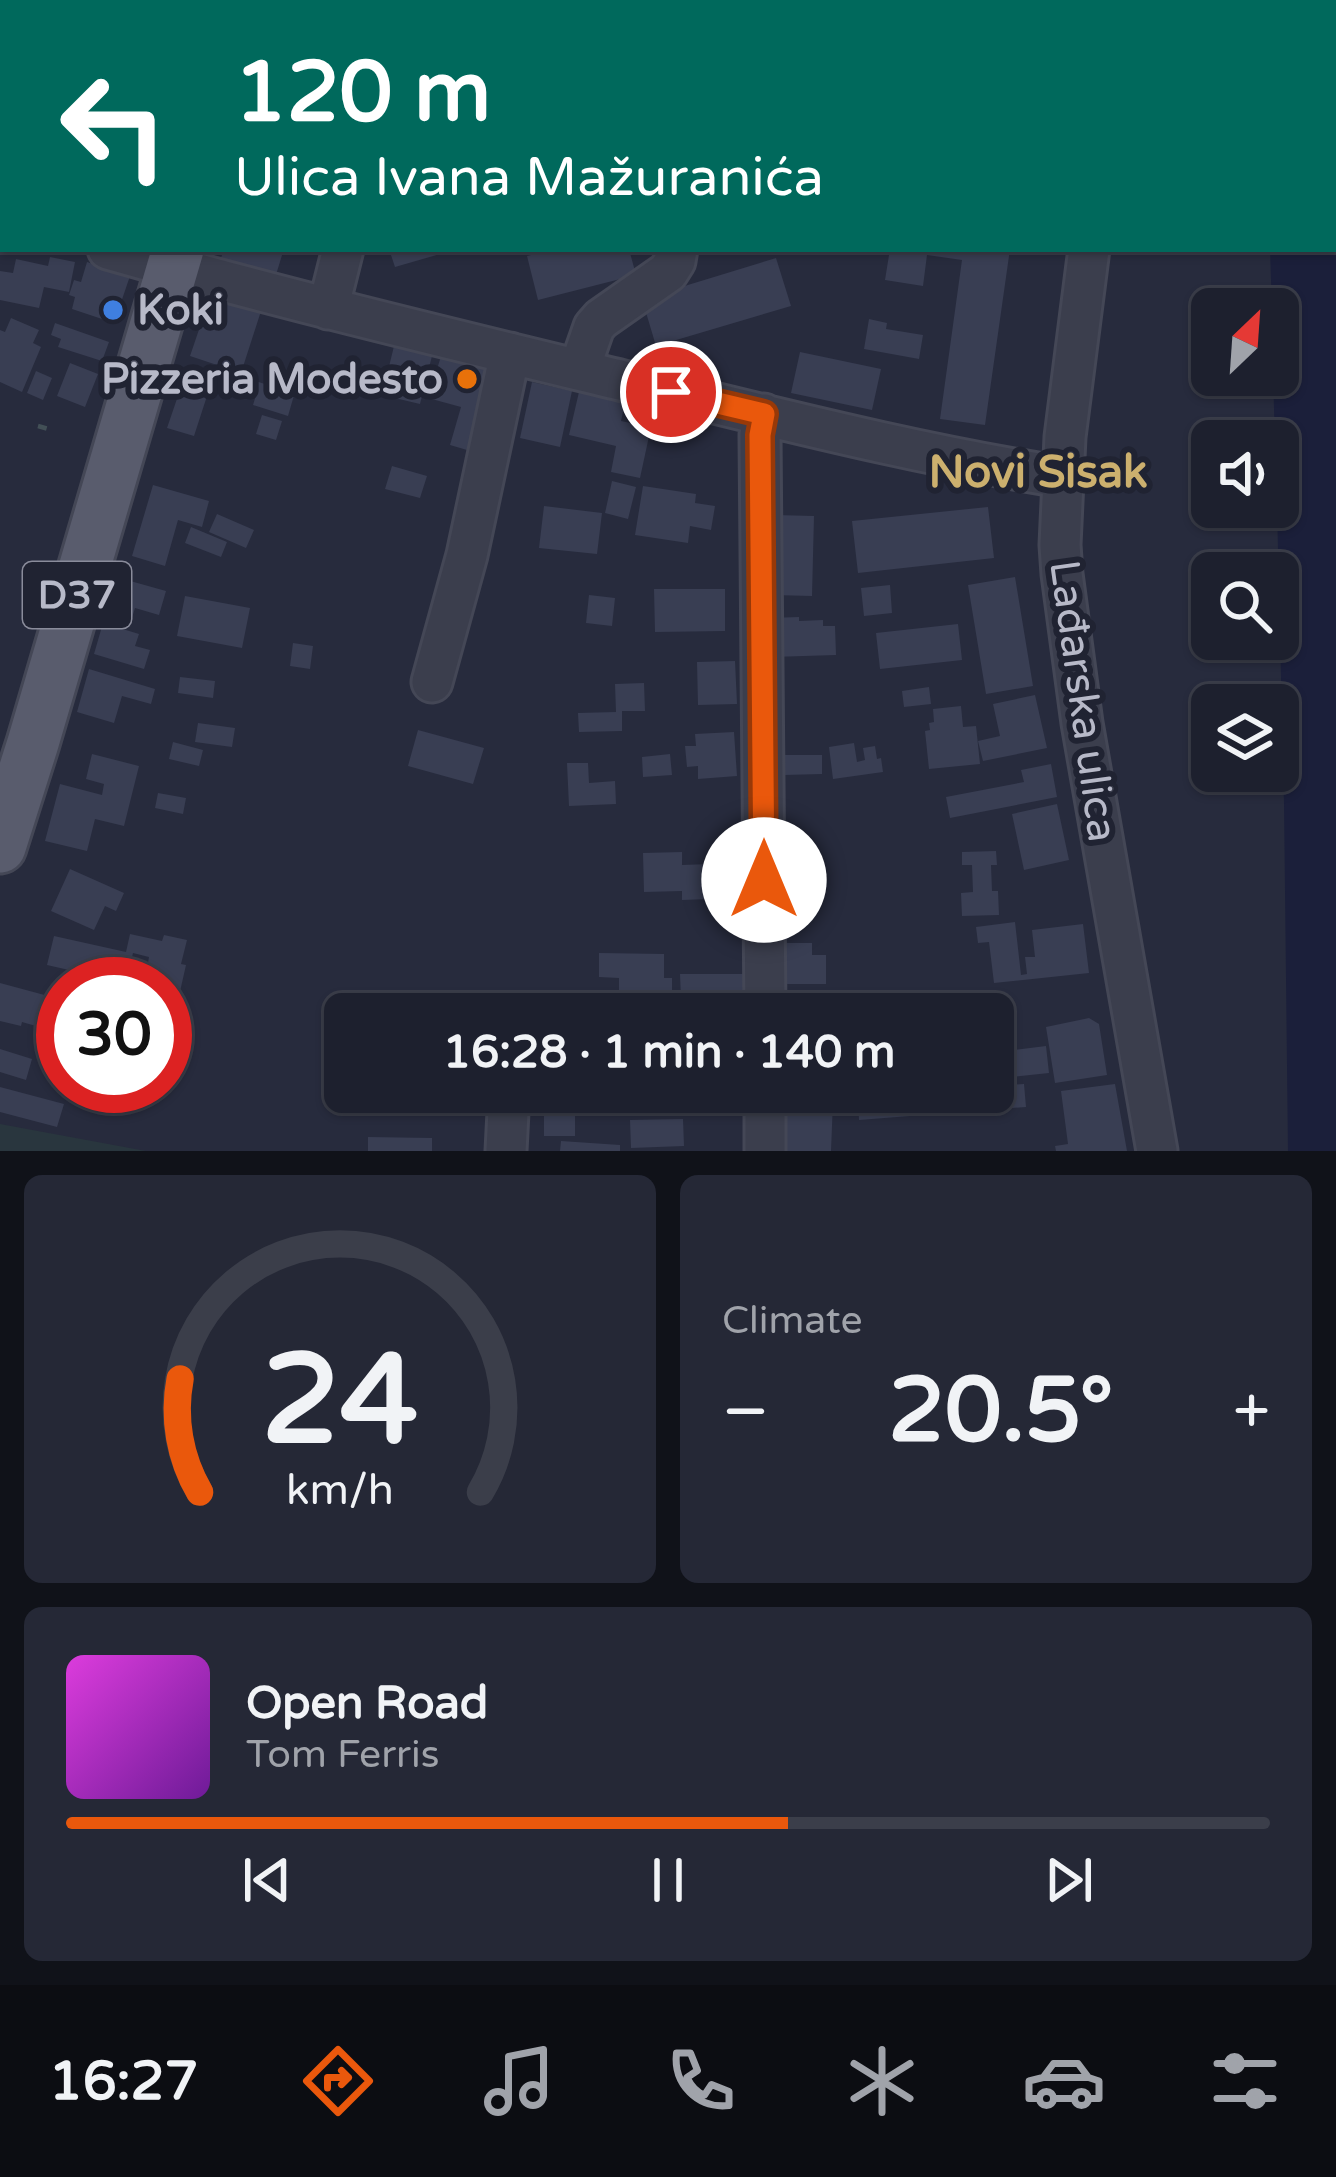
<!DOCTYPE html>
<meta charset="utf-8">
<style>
:root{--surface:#1d202e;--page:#252836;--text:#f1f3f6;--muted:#a0a3aa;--line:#3b3e4a;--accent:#ea580c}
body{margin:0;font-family:"Varela Round",sans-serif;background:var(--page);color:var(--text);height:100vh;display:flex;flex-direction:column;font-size:45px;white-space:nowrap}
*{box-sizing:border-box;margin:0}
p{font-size:39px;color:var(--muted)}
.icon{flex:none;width:66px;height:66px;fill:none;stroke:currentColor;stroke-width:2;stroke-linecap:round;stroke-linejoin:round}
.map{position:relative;height:1151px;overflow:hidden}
.panel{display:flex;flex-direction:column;gap:24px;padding:24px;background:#101219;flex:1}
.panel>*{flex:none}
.banner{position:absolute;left:0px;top:0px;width:1338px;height:252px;box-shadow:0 3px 9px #0004,0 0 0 3px var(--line);background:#00695c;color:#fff;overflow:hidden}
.needle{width:78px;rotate:25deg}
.buttons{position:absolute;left:1191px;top:288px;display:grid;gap:24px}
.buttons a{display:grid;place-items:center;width:108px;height:108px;border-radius:18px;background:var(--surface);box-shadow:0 3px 9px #0004,0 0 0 3px var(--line);font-size:60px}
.speed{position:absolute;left:36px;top:957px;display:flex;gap:24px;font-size:60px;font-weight:700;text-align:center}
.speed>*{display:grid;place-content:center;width:156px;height:156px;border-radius:50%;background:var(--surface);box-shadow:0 3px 9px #0004,0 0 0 3px var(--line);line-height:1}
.speed .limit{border:18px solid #d22;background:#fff;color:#111}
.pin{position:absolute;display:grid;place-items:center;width:102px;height:102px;color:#fff;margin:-51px;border:6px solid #fff;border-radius:50%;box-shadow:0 3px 12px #0007}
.me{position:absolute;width:132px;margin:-66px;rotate:0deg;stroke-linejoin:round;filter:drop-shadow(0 0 9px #0008)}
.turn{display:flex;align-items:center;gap:42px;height:252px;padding:0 36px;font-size:54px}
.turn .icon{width:156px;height:156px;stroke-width:2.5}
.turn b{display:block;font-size:84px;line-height:102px}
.big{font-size:90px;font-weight:700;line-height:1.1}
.panel .widget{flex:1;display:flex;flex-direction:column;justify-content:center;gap:18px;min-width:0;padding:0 42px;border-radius:18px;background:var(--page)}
.panel .dial{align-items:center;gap:0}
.dial svg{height:312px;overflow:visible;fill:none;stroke:var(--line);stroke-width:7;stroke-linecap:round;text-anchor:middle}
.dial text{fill:var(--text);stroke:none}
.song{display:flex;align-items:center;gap:36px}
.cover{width:144px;height:144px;border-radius:18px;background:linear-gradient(135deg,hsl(300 70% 55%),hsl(280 70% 35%))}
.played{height:12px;border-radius:6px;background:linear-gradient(90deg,var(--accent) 60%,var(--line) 60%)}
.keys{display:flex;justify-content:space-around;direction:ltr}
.heat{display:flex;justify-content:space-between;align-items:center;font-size:66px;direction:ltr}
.panel .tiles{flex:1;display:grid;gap:24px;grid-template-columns:1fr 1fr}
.widget:last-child{grid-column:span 2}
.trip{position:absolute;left:324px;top:993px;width:690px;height:120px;border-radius:18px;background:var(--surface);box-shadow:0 3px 9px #0004,0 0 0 3px var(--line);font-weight:700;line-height:120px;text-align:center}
.menu{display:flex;height:192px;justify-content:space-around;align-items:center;background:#0c0d12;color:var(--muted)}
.menu .icon{width:84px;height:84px}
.menu .selected{color:var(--accent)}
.menu b{font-size:54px;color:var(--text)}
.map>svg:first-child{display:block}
.green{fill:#29363e}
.water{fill:#1b1f3a}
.building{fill:#393e53}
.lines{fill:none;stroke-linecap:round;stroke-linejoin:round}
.minor-casing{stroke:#444756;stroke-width:45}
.major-casing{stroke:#444756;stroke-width:57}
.path{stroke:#424f56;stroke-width:4.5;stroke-dasharray:9 9;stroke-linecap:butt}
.minor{stroke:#3b3e4d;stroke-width:39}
.major{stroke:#595c6d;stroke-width:51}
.route-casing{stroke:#983908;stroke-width:30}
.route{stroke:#ea580c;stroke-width:21}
.shop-dot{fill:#3f7fe0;stroke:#202332;stroke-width:4.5}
.food-dot{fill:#e8710a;stroke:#202332;stroke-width:4.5}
.labels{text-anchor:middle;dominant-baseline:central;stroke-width:12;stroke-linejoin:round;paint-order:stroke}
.shield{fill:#202332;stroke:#8a8c9b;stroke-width:3}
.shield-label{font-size:39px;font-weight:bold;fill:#b7b9c8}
.poi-label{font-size:42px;font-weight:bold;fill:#b7b9c8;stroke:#202332;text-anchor:start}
.street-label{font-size:42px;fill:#b7b9c8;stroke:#202332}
.neighbourhood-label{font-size:45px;font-weight:bold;fill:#ccb06e;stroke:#202332}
</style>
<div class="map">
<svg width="1336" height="1151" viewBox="0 0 1336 1151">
<rect width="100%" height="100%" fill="#272b3d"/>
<path class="green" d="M0,1124L146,1151H0Z"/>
<path class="water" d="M1275,0H1336V1151H1288L1284,803L1277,507L1278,441H1275L1273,375H1278V309H1272L1270,249H1335V3H1275Z"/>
<path class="building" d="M224,249H273L283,252L275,278L220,261Z
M389,249H454V250L395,267Z
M556,249H629L636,275L538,300L527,256Z
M890,249H1010L985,425L940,419L962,260L927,255L923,286L885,280Z
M50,257L75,262L69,292L44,287L39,308L0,300V271L13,273L16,259L48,266Z
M776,258L791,306L656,346L642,299Z
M87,262L130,276L114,323L72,309L75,297L69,295L74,280L81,282Z
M225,296L262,308L241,373L190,356L207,306Z
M11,318L39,330L33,343L41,347L22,392L0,382V330L5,332Z
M869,319L887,323L886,329L923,335L919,359L864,349Z
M55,323L109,342L102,361L58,347L61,339L51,335Z
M395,342L433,352L420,404L382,395Z
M800,352L881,369L872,410L791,393Z
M442,353L491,367L467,450L450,445L461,407L428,398Z
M70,363L98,374L85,407L57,396Z
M36,371L52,378L43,400L27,393Z
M278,372L299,378L288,416L253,405L257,392L246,389L249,379L274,387Z
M532,382L572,391L560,447L520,438Z
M181,387L207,396L194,436L167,428Z
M579,392L625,403L621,421L651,427L640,478L611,472L616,446L569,435Z
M262,415L282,421L276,440L256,434Z
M392,466L427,476L420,498L385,489Z
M612,481L636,487L628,519L605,513Z
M153,485L209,501L202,527L178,520L165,566L132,556Z
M643,486L696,494L695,503L715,506L711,530L690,526L688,543L635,535Z
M544,506L602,513L597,554L539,548Z
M988,507L994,558L858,573L852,521Z
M217,514L254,530L246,548L209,532Z
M775,515L814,516L812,596L773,595Z
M191,527L227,542L221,557L185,543Z
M116,577L166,591L159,615L135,608L131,621L105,614Z
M1015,577L1033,686L986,694L968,585Z
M890,585L892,613L864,616L861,588Z
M654,589H725V631L655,632Z
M589,595L615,598L612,626L586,623Z
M185,596L250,608L242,648L177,636Z
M799,617V621L823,620V626H835L836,655L772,657L770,618Z
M103,623L139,634L135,646L150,650L144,669L94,654Z
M958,624L962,660L880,669L876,633Z
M293,643L313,646L310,669L290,666Z
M735,661L737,704L698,705L697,662Z
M89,669L155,689L151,704L122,696L114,723L77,712Z
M180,677L215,681L213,698L178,693Z
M644,683L645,711H622V731L579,732L578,713L616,712L615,684Z
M929,687L931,704L904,707L902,691Z
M1035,695L1047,748L983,761L978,741L1000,736L993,704Z
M961,706L963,727L976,726L980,764L929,769L925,731L930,730L929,723L934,722L933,709Z
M198,723L235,728L232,747L195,742Z
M418,730L484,748L473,784L408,766Z
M734,732L737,776L698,779V766L687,767L685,746H696L695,734Z
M173,742L203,750L199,766L169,759Z
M854,743L857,762L865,760L863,748L875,746L877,759L881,758L883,772L833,779L829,747Z
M92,754L139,766L124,826L95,819L87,851L45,841L60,784L102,795L104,784L86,779Z
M670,754L672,775L643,777L642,757Z
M784,755H822V774L784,775Z
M567,763H588L589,783L615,781L616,804L569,806Z
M1051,764L1057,797L950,818L946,797L1024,782L1021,770Z
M158,793L186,798L183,814L155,808Z
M1057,804L1069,860L1024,870L1012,814Z
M996,851L997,865H991L992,891H998L999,915L962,916L961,893L973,892L972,865H962V852Z
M682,852V865L738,863L739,889L709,890V899L682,900V891L644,892L643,853Z
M70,869L124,893L116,911L105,906L94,930L51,911Z
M1015,922L1021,975L1027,974L1025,957H1035L1032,930L1083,924L1089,973L994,983L989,942L978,943L976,927Z
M130,934L162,941L164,935L187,940L181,964L186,965L179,996L165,993V984H158L160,977L146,974L149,957L133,953L126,983L47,965L54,936L126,952Z
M777,943H812V955H826V984H776Z
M599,953L664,954V978H672V996H619V978L599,977Z
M680,974H744V1014H697V999H681Z
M0,983L63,1000V1026L60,1033L22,1022L21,1026L0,1021Z
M1089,1018L1099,1024L1107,1075L1055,1083L1046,1027Z
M1046,1046L1049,1073L1001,1078L997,1052Z
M0,1049L32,1059L26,1080L0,1072Z
M1024,1084L1026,1107L859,1120L858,1096L907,1092H993V1086Z
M1115,1084L1127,1151H1056L1055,1146L1068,1144L1061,1091Z
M0,1087L64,1104L57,1127L0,1112Z
M544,1092H604V1112H575V1136H544Z
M606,1092H654L653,1108L606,1106Z
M704,1092H745L746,1103L705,1104Z
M784,1098L833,1101L831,1151H782Z
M683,1119L684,1146L631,1148L630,1120Z
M368,1137L432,1138V1151H368Z
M561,1141L620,1145V1151H560Z"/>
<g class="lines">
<defs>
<path id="minor" d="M1121,3V0
M0,45L3,43
M0,219H3
M108,249C283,299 459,341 636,384C777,418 919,455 1062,477
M1089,249L1065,437L1060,545L1062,574L1082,723L1157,1151
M328,309L343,249
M579,370L594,327L601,319L668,272L675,261L677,249
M764,414L760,435L765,1014
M432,682L467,555L510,353
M765,1092V1151
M506,1151L509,1092"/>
<path id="major" d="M249,3V0
M0,847L33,743L178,249"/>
</defs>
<use href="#minor" class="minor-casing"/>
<use href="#major" class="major-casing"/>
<path class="path" d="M118,3L122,0
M38,426L52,430"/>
<use href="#minor" class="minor"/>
<use href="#major" class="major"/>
</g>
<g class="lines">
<defs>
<path id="route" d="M671,392L764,414L760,435L764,880"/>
</defs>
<use href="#route" class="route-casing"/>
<use href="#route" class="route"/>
</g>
<circle class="shop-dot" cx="113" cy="310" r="12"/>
<circle class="food-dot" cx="467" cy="379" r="12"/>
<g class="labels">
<rect class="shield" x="23" y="562" width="108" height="66" rx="9"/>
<g class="shield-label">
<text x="77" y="595">D37</text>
</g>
<g class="poi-label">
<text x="137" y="310">Koki</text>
<text x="443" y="379" text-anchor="end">Pizzeria Modesto</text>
</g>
<g class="street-label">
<text transform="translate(1083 701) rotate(82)">Lađarska ulica</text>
</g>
<g class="neighbourhood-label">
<text x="1038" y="473">Novi Sisak</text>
</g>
</g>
</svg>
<div class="buttons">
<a><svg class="needle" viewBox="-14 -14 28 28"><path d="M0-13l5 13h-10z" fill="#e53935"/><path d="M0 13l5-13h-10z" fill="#a0a3aa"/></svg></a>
<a><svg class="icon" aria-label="sound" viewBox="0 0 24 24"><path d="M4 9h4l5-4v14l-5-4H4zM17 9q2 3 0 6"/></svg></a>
<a><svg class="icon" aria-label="search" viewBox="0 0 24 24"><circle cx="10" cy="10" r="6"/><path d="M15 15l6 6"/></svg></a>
<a><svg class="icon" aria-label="layers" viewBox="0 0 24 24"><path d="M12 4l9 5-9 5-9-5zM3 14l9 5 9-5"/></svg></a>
</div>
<div class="speed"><div class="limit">30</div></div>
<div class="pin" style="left:671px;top:392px;background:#d93025"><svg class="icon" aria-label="arrive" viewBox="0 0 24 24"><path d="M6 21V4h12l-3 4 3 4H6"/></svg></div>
<svg class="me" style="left:764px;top:880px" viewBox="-20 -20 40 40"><circle r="19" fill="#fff"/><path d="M0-13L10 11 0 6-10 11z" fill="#ea580c"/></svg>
<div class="trip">16:28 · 1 min · 140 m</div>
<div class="banner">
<div class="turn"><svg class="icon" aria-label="left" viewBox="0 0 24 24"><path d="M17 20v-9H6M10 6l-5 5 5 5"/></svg><div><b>120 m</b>Ulica Ivana Mažuranića</div></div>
</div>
</div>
<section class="panel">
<div class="tiles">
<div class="widget dial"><svg viewBox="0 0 100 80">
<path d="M14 69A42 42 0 1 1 86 69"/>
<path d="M14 69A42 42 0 0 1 9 40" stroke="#ea580c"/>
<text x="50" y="56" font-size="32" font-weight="700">24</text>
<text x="50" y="72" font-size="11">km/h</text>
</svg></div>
<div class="widget"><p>Climate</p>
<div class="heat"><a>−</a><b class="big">20.5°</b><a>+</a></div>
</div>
<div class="widget">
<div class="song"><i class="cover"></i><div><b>Open Road</b><p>Tom Ferris</p></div></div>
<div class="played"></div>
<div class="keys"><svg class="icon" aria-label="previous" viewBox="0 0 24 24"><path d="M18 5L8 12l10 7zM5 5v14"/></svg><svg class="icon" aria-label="pause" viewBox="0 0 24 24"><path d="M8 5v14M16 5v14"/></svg><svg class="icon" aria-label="next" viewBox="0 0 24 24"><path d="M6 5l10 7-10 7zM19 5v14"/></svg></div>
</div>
</div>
</section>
<nav class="menu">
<b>16:27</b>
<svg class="icon selected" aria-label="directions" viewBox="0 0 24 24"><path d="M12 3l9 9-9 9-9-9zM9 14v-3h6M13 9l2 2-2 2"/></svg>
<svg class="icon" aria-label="music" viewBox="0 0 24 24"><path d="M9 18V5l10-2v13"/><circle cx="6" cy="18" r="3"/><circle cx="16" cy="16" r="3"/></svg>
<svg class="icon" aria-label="phone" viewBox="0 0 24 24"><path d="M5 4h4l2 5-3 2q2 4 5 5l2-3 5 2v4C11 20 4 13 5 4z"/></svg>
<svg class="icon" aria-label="climate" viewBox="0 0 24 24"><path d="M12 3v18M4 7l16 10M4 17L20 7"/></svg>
<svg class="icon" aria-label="car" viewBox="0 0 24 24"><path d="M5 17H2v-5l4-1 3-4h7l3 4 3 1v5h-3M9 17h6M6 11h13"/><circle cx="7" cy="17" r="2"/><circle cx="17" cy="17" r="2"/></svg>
<svg class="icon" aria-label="filters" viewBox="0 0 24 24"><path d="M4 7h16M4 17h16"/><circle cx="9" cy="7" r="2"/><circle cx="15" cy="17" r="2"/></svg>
</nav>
